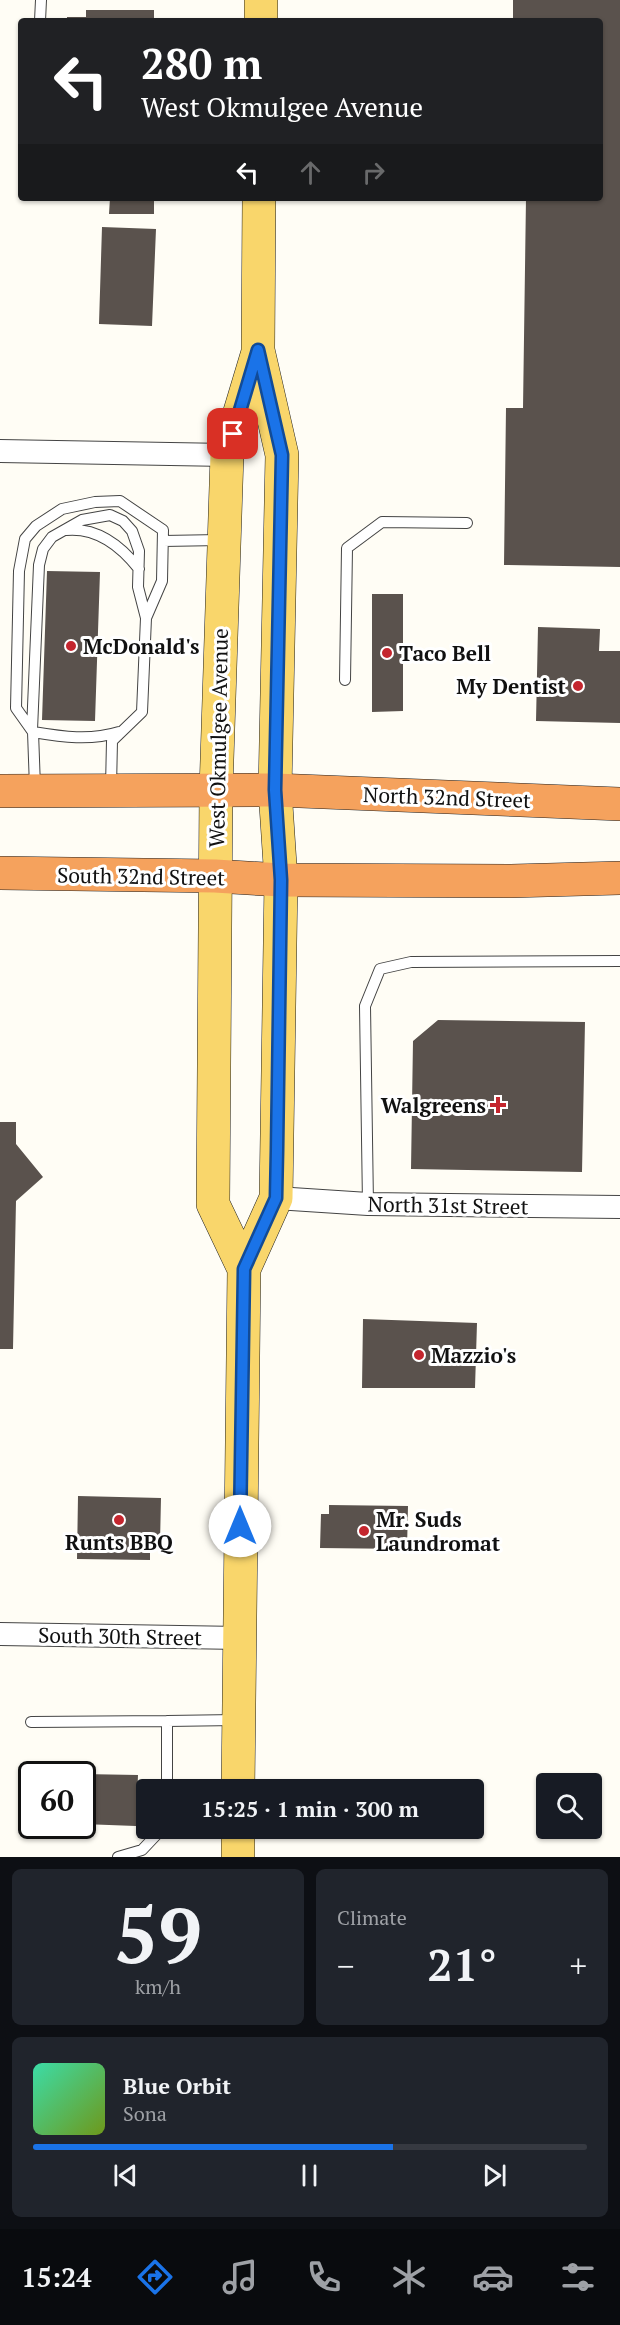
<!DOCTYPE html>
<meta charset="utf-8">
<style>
:root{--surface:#171b24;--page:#20242c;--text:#f1f3f6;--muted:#9ea1a6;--line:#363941;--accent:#1a73e8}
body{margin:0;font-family:"PT Serif",serif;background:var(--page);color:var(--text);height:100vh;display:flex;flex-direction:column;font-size:22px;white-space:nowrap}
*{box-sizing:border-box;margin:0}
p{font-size:20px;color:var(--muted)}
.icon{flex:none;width:33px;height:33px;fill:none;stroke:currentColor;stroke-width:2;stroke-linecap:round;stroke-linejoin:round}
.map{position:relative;height:1857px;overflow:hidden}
.sheet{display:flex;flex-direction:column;gap:12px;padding:12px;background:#0d0f14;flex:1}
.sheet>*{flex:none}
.banner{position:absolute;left:18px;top:18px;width:585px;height:183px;border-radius:6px;box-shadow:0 2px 4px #0004;background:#202124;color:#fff;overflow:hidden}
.controls{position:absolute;left:536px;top:1773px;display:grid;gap:12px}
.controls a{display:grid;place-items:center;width:66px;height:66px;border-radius:6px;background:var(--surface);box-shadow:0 2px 4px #0004;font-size:30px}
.speed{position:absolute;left:18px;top:1761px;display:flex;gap:12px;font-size:30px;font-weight:700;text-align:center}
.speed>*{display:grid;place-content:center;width:78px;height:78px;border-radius:50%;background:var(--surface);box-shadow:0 2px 4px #0004;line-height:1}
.speed .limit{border:3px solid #111;border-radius:9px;background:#fff;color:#111}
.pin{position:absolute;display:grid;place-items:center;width:51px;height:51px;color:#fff;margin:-26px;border-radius:12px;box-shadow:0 3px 9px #0006}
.me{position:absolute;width:66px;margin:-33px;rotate:0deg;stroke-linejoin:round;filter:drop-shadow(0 0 4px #0008)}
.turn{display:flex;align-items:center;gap:21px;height:126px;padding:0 24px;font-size:27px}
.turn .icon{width:78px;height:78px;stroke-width:2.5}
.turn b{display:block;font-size:42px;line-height:51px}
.lanes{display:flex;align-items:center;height:57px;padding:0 24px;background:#0003;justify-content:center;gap:30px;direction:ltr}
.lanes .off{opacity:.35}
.big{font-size:45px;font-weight:600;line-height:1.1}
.sheet .widget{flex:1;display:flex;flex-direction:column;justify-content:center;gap:9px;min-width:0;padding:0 21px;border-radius:9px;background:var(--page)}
.sheet .dial{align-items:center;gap:0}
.dial b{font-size:78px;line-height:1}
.song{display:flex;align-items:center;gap:18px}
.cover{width:72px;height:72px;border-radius:9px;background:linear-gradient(135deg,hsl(160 70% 55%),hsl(80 70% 35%))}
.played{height:6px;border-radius:3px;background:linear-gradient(90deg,var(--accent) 65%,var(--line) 65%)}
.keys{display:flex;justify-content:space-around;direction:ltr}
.heat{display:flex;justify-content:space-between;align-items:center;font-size:33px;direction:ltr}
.sheet .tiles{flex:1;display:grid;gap:12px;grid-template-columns:1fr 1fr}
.widget:last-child{grid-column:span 2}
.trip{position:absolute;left:136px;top:1779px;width:348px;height:60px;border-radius:6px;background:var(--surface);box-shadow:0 2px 4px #0004;font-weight:600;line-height:60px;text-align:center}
.tabs{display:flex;height:96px;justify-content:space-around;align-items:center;background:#090b0e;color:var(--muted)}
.tabs .icon{width:42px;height:42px}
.tabs .current{color:var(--accent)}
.tabs b{font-size:27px;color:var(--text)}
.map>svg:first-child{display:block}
.building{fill:#5a524d}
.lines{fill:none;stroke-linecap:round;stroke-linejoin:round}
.lane-casing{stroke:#444;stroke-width:12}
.street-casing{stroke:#444;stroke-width:24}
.primary-casing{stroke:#222;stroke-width:34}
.highway-casing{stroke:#222;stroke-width:34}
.lane{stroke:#fff;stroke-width:10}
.street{stroke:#fff;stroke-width:22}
.primary{stroke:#f9d66b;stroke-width:33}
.highway{stroke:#f5a25d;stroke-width:33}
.route-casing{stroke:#114b97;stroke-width:15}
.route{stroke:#1a73e8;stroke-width:10}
.poi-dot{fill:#c4262e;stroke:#fff;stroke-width:2}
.labels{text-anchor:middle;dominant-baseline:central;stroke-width:6;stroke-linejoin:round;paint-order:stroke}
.poi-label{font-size:21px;font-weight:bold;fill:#111;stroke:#fff;text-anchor:start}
.street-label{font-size:21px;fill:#111;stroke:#fff}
</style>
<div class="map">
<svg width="620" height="1857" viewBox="0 0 620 1857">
<rect width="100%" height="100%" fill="#fffdf5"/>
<path class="building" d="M513,0H620V567L504,565L506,408H523L526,198H600V21H513Z
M86,10H154V21H67V17H86Z
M110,198H154V214H109Z
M102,227L156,229L152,326L99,324Z
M47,571L100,572L95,721L42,720Z
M372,594H403V711L372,712Z
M538,627L600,629L599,651H620V723L536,721Z
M438,1020L585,1022L582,1172L411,1169L413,1041Z
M0,1122H16V1144L43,1177L16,1201L13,1349H0Z
M363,1319L477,1323L475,1388H362Z
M78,1496L161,1498L160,1543H150V1560L77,1559Z
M329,1505L408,1506L407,1549L320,1548L321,1514H329Z
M82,1774L138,1775L136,1826L82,1824Z"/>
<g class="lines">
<defs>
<path id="lane" d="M40,21L41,0
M66,530C97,527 121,546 139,569
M163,541L220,540
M345,680L347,548L382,522L467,523
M32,730L39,565L43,549L52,537L82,520L110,515L123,521L132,531L139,551L138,587L146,618
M33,732C63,737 90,741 119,732
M35,787L33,732L16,708L19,571L25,539L36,526L62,509L95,502L120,501L163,530L162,581L146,618L142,712L112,741L111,787
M368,1204L365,1006L380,969L411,962L620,961
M31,1722L167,1721
M167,1790V1721L236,1720
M118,1857L142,1850L159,1832L160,1828"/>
<path id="street" d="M0,451L227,455
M276,1198L368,1204L620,1207
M0,1634L240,1638"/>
<path id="primary" d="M261,21V0
M244,1269L213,1204L216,790L227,455L258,352
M238,1790L244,1269L276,1198L281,880L275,790L282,455L258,350L259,198
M238,1857V1828"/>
<path id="highway" d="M0,791L275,790L620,804
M0,873L215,876L281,880L511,881L620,878"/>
</defs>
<use href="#lane" class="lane-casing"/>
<use href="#street" class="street-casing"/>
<use href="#primary" class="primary-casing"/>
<use href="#highway" class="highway-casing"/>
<use href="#lane" class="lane"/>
<use href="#street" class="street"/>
<use href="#primary" class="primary"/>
<use href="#highway" class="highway"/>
</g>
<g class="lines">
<defs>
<path id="route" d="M233,434L258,350L282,455L275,790L281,880L277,1150L276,1198L244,1269L240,1526"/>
</defs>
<use href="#route" class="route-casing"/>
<use href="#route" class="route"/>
</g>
<g class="poi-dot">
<circle cx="71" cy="646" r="6"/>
<circle cx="387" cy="653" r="6"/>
<circle cx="578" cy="686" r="6"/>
<path d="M495 1096h6v6h6v6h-6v6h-6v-6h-6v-6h6z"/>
<circle cx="419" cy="1355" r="6"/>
<circle cx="119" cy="1520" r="6"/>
<circle cx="364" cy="1531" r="6"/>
</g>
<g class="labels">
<g class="poi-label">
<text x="83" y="646">McDonald's</text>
<text x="399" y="653">Taco Bell</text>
<text x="566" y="686" text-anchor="end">My Dentist</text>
<text x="486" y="1105" text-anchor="end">Walgreens</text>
<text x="431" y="1355">Mazzio's</text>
<text x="376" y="1519">Mr. Suds<tspan x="376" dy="24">Laundromat</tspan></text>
<text x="119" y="1542" text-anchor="middle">Runts BBQ</text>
</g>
<g class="street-label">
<text transform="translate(218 738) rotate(-89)">West Okmulgee Avenue</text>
<text transform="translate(447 797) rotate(2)">North 32nd Street</text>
<text transform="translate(141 876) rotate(1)">South 32nd Street</text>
<text transform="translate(448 1205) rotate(1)">North 31st Street</text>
<text transform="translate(120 1636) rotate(1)">South 30th Street</text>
</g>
</g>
</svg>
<div class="controls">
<a><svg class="icon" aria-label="search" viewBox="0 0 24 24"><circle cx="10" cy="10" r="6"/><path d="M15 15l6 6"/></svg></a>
</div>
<div class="speed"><div class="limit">60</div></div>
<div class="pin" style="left:233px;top:434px;background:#d93025"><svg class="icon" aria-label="arrive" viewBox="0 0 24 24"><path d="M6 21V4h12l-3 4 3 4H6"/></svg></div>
<svg class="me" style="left:240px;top:1526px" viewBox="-20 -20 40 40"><circle r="19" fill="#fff"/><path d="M0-13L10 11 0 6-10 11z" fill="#1a73e8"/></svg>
<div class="trip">15:25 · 1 min · 300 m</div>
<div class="banner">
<div class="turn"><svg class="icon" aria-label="left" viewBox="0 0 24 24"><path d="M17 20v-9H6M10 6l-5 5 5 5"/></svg><div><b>280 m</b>West Okmulgee Avenue</div></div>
<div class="lanes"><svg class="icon" aria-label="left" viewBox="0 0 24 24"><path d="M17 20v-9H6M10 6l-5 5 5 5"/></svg><svg class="icon off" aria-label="ahead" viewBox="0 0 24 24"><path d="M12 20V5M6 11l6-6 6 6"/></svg><svg class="icon off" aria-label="right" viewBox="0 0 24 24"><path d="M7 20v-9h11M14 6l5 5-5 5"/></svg></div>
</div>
</div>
<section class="sheet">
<div class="tiles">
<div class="widget dial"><b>59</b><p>km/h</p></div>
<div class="widget"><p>Climate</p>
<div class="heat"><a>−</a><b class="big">21°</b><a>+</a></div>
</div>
<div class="widget">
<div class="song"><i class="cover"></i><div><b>Blue Orbit</b><p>Sona</p></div></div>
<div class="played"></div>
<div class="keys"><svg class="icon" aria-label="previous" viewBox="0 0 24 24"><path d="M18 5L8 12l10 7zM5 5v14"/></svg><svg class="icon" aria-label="pause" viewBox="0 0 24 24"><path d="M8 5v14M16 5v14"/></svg><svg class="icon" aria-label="next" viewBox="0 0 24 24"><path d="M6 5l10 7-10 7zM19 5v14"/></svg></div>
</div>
</div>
</section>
<nav class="tabs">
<b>15:24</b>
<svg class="icon current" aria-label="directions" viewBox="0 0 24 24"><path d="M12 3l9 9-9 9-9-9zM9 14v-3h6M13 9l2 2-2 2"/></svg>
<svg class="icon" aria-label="music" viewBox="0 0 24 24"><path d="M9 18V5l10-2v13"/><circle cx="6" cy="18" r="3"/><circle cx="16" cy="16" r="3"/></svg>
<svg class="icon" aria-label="phone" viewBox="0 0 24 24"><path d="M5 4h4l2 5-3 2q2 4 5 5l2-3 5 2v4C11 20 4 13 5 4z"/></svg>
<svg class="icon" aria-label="climate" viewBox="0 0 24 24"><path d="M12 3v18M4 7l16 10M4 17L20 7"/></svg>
<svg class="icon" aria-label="car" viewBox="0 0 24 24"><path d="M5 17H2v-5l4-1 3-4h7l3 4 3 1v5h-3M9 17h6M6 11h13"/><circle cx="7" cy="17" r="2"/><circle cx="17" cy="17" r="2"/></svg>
<svg class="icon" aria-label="filters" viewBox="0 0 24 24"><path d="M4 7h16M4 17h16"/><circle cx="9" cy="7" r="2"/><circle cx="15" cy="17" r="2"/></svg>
</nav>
